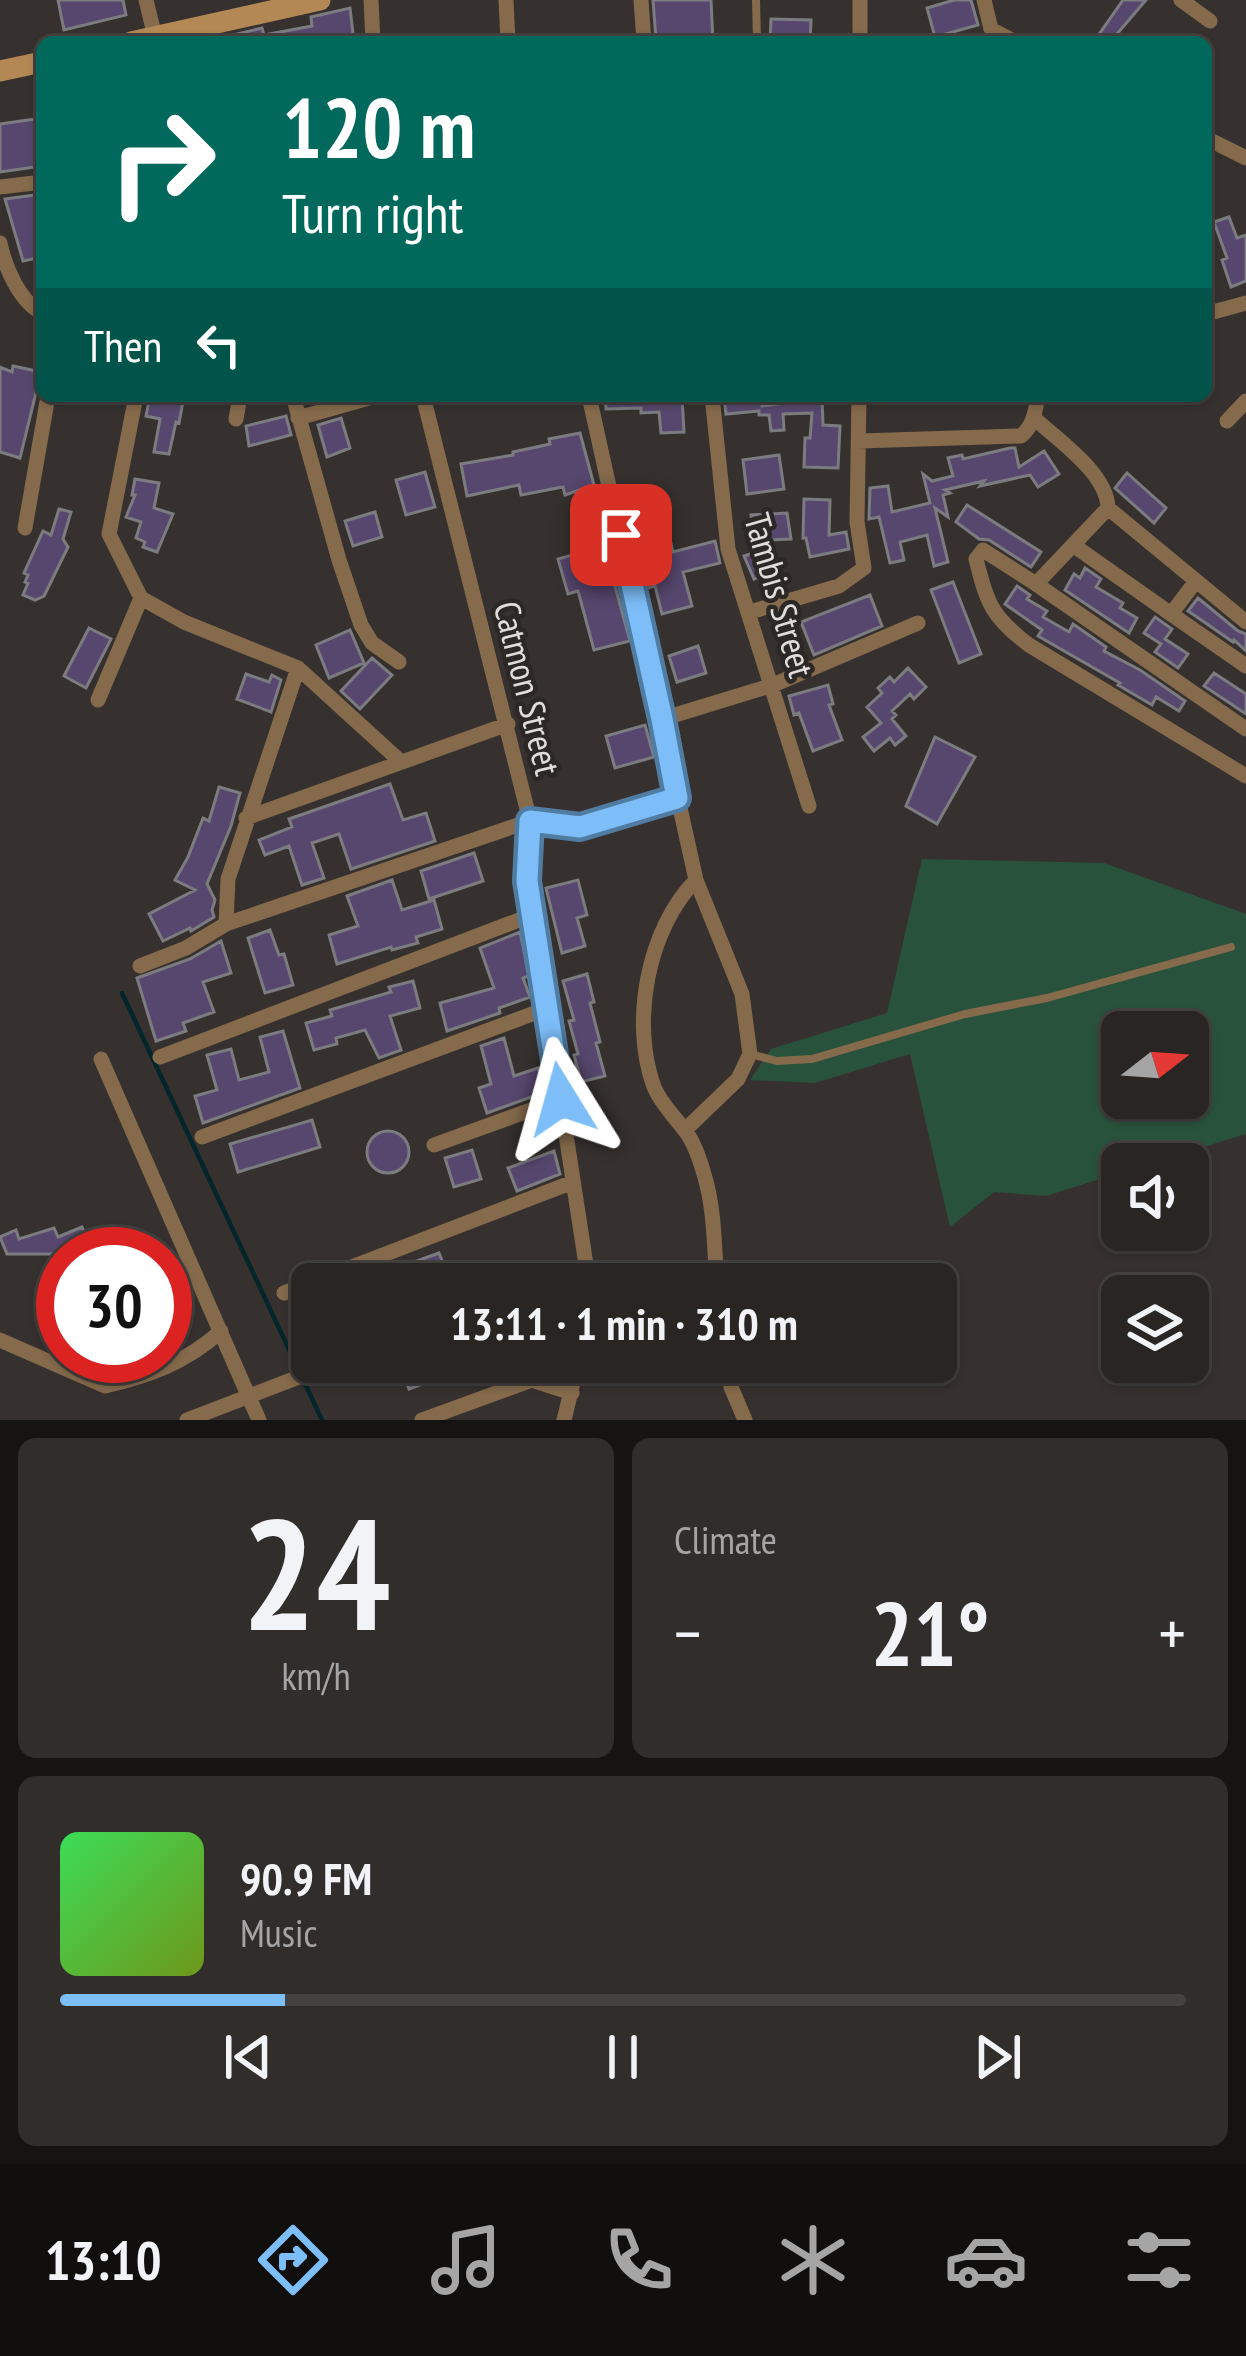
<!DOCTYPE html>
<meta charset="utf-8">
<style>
:root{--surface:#282523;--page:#302d2b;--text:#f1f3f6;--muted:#a5a5a6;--line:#444241;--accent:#7dbef9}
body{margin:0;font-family:"PT Sans Narrow",sans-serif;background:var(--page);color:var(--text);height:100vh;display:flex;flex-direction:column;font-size:45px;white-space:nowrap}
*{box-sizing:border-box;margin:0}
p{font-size:39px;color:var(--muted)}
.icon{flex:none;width:66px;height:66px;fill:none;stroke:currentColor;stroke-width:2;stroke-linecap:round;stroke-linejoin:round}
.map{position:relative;height:1420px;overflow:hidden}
.side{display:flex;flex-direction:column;gap:18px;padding:18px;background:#161413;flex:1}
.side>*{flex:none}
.guide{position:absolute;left:36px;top:36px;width:1176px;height:366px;border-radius:18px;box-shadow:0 3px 9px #0004,0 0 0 3px var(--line);background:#00695c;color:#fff;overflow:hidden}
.needle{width:78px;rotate:73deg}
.tools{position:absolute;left:1101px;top:1011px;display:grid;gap:24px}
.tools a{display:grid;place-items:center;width:108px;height:108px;border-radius:18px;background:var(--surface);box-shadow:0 3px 9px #0004,0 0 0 3px var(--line);font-size:60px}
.speed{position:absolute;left:36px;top:1227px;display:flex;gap:24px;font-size:60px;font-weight:700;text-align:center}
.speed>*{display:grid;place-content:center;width:156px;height:156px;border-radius:50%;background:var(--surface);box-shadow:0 3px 9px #0004,0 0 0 3px var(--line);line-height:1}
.speed .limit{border:18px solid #d22;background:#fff;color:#111}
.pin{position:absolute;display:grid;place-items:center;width:102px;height:102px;color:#fff;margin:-51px;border-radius:24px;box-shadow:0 6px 18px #0006}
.me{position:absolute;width:132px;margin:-66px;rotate:352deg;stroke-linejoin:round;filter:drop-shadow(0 0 9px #0008)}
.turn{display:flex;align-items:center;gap:42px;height:252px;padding:0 48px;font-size:54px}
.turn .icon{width:156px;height:156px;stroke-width:2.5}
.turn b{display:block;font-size:84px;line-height:102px}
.then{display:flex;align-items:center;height:114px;padding:0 48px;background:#0003;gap:24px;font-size:45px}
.big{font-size:90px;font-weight:700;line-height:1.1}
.side .widget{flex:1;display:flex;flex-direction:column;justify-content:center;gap:18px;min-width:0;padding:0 42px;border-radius:18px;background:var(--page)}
.side .dial{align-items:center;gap:0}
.dial b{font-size:156px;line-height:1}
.song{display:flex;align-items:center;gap:36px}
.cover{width:144px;height:144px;border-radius:18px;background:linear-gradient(135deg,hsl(130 70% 55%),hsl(80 70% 35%))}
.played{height:12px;border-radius:6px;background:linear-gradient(90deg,var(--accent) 20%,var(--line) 20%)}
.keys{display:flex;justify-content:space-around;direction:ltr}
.heat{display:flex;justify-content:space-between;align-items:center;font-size:66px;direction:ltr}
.side .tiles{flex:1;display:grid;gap:18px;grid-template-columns:1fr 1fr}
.widget:last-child{grid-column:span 2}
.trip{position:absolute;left:291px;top:1263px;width:666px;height:120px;border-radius:18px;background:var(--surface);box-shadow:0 3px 9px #0004,0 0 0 3px var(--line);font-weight:700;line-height:120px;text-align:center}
.menu{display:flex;height:192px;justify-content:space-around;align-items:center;background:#100f0e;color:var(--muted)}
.menu .icon{width:84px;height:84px}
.menu .active{color:var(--accent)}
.menu b{font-size:54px;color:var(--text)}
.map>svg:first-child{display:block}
.green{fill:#29523c;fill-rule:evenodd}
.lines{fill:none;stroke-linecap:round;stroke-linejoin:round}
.stream{stroke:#03252b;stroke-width:4.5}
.building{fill:#57476e;stroke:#7c7b80;stroke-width:3}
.service{stroke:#856a4b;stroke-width:8}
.minor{stroke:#856a4b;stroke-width:15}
.secondary{stroke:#b38855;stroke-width:21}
.route-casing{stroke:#517ca2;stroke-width:30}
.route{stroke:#7dbef9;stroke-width:21}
.labels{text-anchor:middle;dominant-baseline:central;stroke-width:9;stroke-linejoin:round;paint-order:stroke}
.street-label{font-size:36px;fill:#e0dddb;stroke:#2c2825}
</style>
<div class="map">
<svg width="1246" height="1420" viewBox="0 0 1246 1420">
<rect width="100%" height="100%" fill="#36312f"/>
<path class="green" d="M922,859L1104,863L1246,914V1134L1149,1164H1122V1172L1046,1196L994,1192L950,1227L910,1054L815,1083L750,1080L771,1049L887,1013ZM1122,1032H1188V1098H1122Z"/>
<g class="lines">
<path class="stream" d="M122,993L322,1420"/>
</g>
<path class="building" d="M58,0H123L126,15L64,30Z
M653,0H711L713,42H667L666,37L656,40Z
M954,0H971L978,25L935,37L927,8Z
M1123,0H1146L1111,41L1100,33Z
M350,8L354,42H203L262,28L264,35L312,26L311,17Z
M771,19L811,20L810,42H770Z
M42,118V166L0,172V124Z
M42,194V257L23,261L5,199Z
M1229,217L1237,238L1246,235V281L1231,287L1222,260L1227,258L1214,222Z
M13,366L41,372L20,458L0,452V367L12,372Z
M150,396H184L179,423L176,422L169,454L154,452L160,419L146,416Z
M605,396H682L684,432L661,433L659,412L641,413V408L606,409Z
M724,396H761L762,406L794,402V396H822L823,425L840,426L838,468L804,467L805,438H810L812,413L783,414L784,430L771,431L769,415H759V411L726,414Z
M286,416L291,435L249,446L246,426Z
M341,418L350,448L327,457L318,425Z
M580,433L594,485L565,495L563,487L521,495L519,485L467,496L461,464L513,455V452L550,444L549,439Z
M1010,448H1015L1019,467L1044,451L1059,474L1038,487L1030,475L980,486L984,481L945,490L950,493L943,495L948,517L935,508L948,562L934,566L927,535L900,542L904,560L890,563L879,517L869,519L870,488L888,486L892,512L930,503L923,474L932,481L953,476L948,458L962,455L963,459Z
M779,455L784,489L747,494L743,460Z
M425,472L435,507L406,515L396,480Z
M1127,473L1166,508L1154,523L1115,488Z
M135,479L159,483L154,508L173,514L157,552L143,547L145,542L136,538L141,522L126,517L135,495H132Z
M804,499L830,500L829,535L846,532L849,549L810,557L806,538H803Z
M967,505L1041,552L1031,567L989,540L979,539L956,522Z
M59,509L71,512L63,539L68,547L44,596L35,600L23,595L28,583L25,582L28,575L24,573L43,531L51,535Z
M375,512L382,537L353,546L345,521Z
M787,513L791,539L769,540L780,569L754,579L744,556L754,553L751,515Z
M653,514L659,537L669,535L673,552L715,541L720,563L683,572L692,606L662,614L655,586L644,589L639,566L644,565L638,541L634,542L629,520Z
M604,546L630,641L594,650L578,591L568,594L558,559Z
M1085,568L1101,579L1096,587L1123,603L1120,608L1137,618L1129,633L1065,590L1074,574L1080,578Z
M953,582L981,654L959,663L931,590Z
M1017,586L1030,595L1027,599L1047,611L1043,617L1069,632L1073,624L1106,647L1104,651L1140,670L1185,701L1179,711L1156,697L1152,705L1118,685L1120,683L1038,636L1042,630L1005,604Z
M870,595L882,626L814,655L801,622Z
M1198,598L1238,631L1246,634V651L1234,640L1233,642L1188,611Z
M1155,617L1172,629L1165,639L1188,654L1178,668L1155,652L1161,644L1144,633Z
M89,628L111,639L86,688L64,676Z
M350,630L364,663L329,678L316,645Z
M698,646L706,673L677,682L669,656Z
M372,658L392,675L360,709L341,691Z
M908,668L926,687L914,699L910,694L892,711L896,715L892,719L906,736L895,745L890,738L874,751L863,737L881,723L867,707L882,693L878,688L890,677L894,682Z
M1214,673L1246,694V714L1204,686Z
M246,674L269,682L272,675L281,680L271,712L237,699Z
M828,685L833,704L829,705L842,740L813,751L799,713L794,715L789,696Z
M645,725L654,757L615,768L606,736Z
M935,737L975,757L937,824L906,806Z
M390,784L403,820L426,813L435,841L351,869L339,834L312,843L324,878L302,885L289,846L265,855L259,840L292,827L289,819Z
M219,787L240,793L231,826L207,884L215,900L212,910L214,917L191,931L190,928L163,941L149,914L195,890L175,880L188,857L203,818L209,821Z
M474,853L483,881L429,899L421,871Z
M392,880L402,910L434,900L442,929L416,937L418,943L392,950L391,947L337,964L329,935L358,926L347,896Z
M578,880L587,915L577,918L585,946L562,953L546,888Z
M270,930L279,955L284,954L293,985L265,993L248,938Z
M520,932L529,976L523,978L530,997L499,1008L500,1013L447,1031L440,1003L494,988L480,948Z
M221,941L231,973L203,982L214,1012L183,1023L186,1031L156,1041L137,978L190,959Z
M587,974L594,1002L590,1003L600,1042L596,1043L605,1076L581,1082L574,1055L578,1054L569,1021L574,1020L563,981Z
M413,981L420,1008L390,1016L401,1050L379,1058L365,1030L336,1038L337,1044L314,1050L306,1023L332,1016L330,1010L391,992L389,987Z
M283,1031L300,1088L203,1123L195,1096L217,1090L207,1055L231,1049L239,1080L269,1072L260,1037Z
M504,1038L514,1076L538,1068L545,1092L487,1113L479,1088L491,1084L481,1046Z
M312,1120L320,1147L238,1172L230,1144Z
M367 1152a21 21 0 1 1 42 0a21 21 0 1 1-42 0Z
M472,1150L481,1179L454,1187L445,1158Z
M554,1151L560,1174L517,1191L508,1168Z
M82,1227L90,1247L117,1236L122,1250L111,1254H7L0,1237L16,1230L19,1239L54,1228L58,1237Z
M439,1253L447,1272L433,1278L413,1284H353Z
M399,1362H457L458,1366L428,1374L431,1381L409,1389Z"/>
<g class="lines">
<path class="service" d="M756,0L757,42
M750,1054L777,1061L812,1059L965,1014L1047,998L1231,947"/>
<path class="minor" d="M146,0L155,37
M371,0L373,42
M506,0L508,42
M641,0L644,42
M860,0V42
M984,0L991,29L1015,42
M1181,0L1210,21
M1206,138L1246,158
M0,187L42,182
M0,243C5,267 19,301 42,313
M1206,314L1246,303
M136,396L109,534L141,598L184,622L298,668L400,761
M293,396L339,560L361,625L372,643L399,662
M423,396L530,821L527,881L589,1284
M589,396L696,880L742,994L750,1054L738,1079L685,1130
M712,396L728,549L809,806
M298,418L376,396
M1034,418C1059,441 1107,473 1108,508L1036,584
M236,419L240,396
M1227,421L1246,401
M859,441L1021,436C1034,425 1035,412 1038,396
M1108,508L1246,622
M25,528L48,396
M1073,545L1171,614
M1196,581L1171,614L1246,666
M750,612L839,586L864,568L857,522L859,396
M98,700L141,598
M662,719L773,685L918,623
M1246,729L1036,584L983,550L976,559C987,604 992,617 1029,645L1246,776
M246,818L508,724
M696,880C648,928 630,1022 654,1087C661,1104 675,1117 686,1132C695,1144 700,1160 704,1174C715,1210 714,1247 717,1284
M226,924L228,879L298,668
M140,966L186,948L226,924L530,821L580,827L677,798
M160,1057L532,915
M101,1059L259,1420
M202,1137L548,1008
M434,1145L561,1099
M552,1284L588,1271
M284,1293L573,1182
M0,1340L105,1386C149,1376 187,1362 221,1331
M727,1362L731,1387L745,1420
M750,1362L778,1371L846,1367L874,1375
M187,1420L338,1362
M422,1420L532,1380L572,1393
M564,1420L578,1362"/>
<path class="secondary" d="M131,42L320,0
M0,71L42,62"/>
</g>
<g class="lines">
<defs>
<path id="route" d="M561,1099L527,881L530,821L580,827L677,798L662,719L621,535"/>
</defs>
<use href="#route" class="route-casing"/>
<use href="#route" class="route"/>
</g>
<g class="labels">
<g class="street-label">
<text transform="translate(780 595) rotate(74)">Tambis Street</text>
<text transform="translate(528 688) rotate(76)">Catmon Street</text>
</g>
</g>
</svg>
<div class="tools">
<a><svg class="needle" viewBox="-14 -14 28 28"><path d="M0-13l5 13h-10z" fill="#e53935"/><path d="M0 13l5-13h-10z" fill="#a5a5a6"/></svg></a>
<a><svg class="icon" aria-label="sound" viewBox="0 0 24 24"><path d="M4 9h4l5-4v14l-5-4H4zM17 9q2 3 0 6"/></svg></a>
<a><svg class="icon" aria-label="layers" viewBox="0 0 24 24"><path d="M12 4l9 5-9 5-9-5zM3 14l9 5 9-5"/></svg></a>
</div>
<div class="speed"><div class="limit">30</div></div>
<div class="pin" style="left:621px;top:535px;background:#d93025"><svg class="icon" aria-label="arrive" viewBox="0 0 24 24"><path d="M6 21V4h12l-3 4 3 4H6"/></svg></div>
<svg class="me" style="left:561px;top:1099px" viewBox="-20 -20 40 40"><path d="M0-17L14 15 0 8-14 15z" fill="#7dbef9" stroke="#fff" stroke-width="4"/></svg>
<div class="trip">13:11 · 1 min · 310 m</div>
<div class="guide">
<div class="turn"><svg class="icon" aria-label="right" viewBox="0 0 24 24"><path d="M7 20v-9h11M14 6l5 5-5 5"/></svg><div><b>120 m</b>Turn right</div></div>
<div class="then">Then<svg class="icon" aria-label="left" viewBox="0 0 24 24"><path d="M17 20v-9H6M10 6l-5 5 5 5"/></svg></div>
</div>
</div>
<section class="side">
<div class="tiles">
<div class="widget dial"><b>24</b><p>km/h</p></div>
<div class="widget"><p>Climate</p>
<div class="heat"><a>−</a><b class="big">21°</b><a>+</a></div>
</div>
<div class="widget">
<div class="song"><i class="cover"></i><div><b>90.9 FM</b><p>Music</p></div></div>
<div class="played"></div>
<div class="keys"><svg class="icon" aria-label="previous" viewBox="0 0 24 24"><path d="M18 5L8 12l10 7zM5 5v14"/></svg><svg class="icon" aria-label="pause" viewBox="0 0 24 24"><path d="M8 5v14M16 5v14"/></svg><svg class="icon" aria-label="next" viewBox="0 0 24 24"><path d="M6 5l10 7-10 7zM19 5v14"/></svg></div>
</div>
</div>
</section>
<nav class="menu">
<b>13:10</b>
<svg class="icon active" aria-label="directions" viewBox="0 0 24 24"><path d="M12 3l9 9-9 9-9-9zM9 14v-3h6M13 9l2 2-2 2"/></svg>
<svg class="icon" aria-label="music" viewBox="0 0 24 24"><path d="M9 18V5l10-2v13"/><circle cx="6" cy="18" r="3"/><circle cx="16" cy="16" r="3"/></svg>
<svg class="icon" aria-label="phone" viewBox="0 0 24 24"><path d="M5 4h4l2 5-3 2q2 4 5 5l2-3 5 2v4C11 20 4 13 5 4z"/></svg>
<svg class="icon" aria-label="climate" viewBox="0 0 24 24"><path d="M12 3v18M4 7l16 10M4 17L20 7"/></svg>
<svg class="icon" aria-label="car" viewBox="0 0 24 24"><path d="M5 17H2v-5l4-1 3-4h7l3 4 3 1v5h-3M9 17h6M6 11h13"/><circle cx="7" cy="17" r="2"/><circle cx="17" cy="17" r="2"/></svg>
<svg class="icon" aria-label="filters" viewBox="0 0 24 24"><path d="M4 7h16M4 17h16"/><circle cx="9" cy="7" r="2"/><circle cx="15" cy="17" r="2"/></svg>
</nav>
